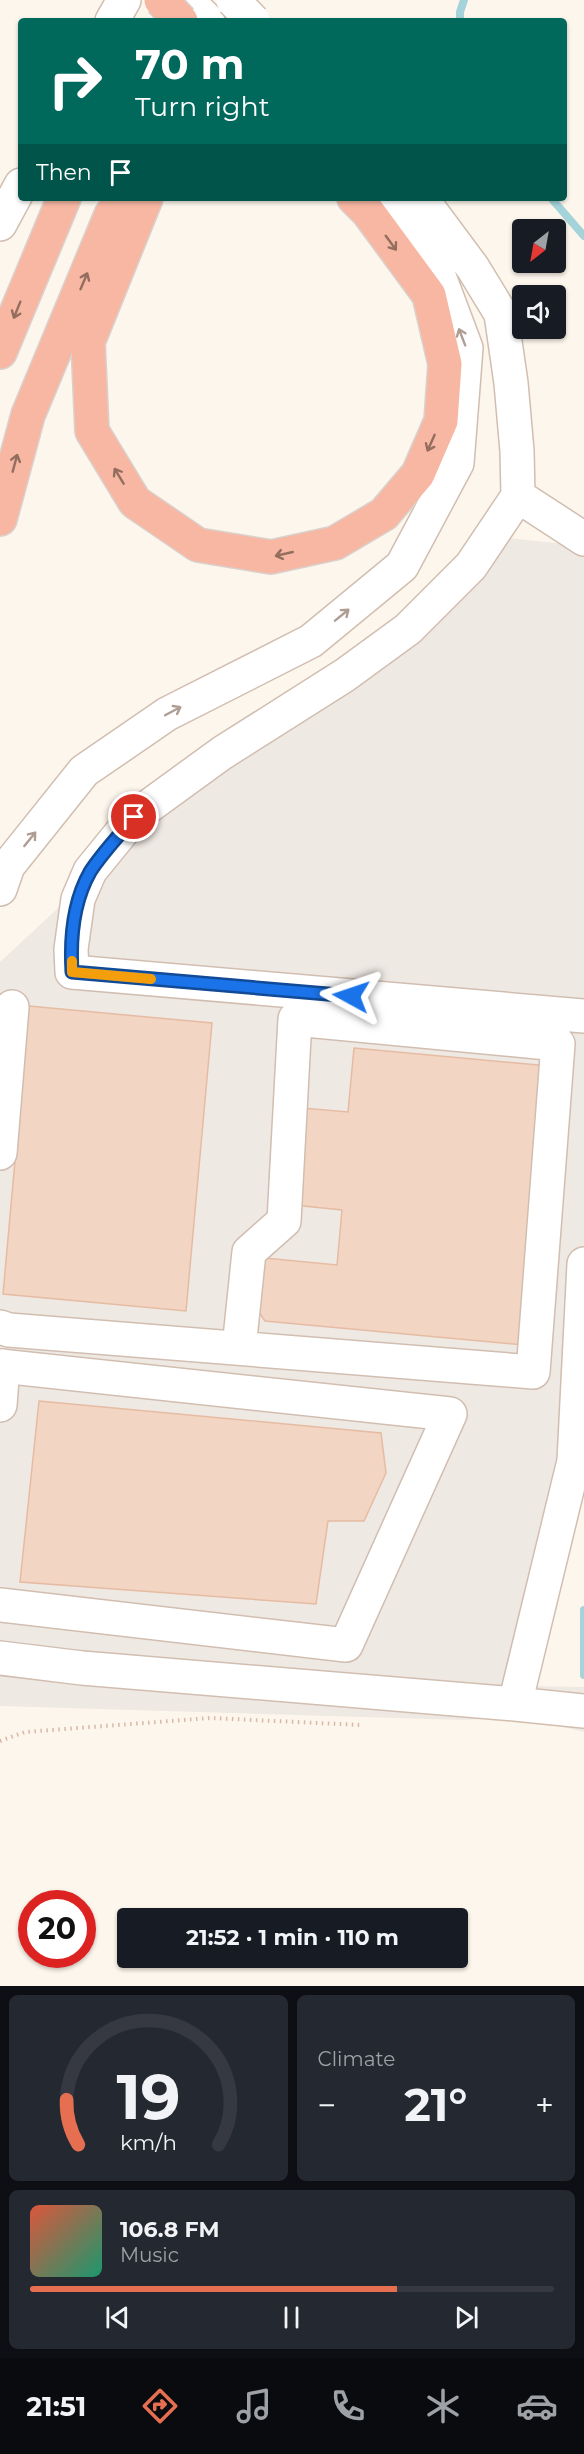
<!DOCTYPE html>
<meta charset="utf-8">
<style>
:root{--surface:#171b24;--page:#242831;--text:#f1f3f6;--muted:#9ea1a6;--line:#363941;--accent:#e76f51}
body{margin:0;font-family:Montserrat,sans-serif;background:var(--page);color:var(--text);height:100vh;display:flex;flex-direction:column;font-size:22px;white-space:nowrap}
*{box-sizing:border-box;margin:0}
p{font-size:20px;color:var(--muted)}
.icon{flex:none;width:33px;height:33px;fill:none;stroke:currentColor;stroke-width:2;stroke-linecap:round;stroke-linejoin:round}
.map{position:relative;height:1986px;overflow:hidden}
.panel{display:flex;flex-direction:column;gap:9px;padding:9px;background:#0d0f14;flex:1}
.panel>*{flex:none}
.banner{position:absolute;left:18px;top:18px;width:549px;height:183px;border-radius:6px;box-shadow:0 2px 4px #0004;background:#00695c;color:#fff;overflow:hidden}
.needle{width:39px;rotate:211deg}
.tools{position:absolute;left:512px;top:219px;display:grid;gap:12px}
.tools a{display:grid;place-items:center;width:54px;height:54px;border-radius:6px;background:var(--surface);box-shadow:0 2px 4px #0004;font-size:30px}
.speed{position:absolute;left:18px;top:1890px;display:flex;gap:12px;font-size:30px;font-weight:700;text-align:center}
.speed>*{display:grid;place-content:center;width:78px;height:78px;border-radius:50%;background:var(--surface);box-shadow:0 2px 4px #0004;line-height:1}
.speed .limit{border:9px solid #d22;background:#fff;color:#111}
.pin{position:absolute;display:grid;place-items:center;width:51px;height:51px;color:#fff;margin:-26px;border:3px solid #fff;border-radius:50%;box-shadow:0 2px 6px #0007}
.me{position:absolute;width:66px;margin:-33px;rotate:275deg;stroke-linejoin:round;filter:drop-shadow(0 0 4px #0008)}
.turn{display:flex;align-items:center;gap:21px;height:126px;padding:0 18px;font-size:27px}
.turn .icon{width:78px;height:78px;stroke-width:2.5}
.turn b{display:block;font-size:42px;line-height:51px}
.then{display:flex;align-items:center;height:57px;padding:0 18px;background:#0003;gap:12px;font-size:22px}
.big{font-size:45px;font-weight:700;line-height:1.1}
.panel .widget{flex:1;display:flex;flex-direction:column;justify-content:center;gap:9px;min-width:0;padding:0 21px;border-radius:9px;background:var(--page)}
.panel .dial{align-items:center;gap:0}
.dial svg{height:156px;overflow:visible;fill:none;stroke:var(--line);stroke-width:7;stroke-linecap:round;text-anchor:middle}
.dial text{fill:var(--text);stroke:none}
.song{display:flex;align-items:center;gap:18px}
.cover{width:72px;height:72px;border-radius:9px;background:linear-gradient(135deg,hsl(10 70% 55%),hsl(160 70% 35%))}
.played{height:6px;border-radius:3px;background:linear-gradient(90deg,var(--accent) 70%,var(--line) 70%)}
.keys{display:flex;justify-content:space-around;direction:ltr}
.heat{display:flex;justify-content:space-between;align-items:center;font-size:33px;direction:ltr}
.panel .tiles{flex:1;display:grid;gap:9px;grid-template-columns:1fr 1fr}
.widget:last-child{grid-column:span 2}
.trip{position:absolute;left:117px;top:1908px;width:351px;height:60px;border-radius:6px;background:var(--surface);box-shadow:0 2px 4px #0004;font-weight:700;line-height:60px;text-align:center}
.dock{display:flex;height:96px;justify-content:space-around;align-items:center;background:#090b0e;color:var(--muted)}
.dock .icon{width:42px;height:42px}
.dock .current{color:var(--accent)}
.dock b{font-size:27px;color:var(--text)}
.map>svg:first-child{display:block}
.industrial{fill:#efe9e4}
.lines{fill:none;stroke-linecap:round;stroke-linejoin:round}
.stream{stroke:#a5d3da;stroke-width:8}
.building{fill:#f3d5c3;stroke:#e6bba3;stroke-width:1.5}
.minor-casing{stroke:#d1beb0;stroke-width:36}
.highway-casing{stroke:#dad1cd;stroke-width:36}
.path{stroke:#d9b8a5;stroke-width:4;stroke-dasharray:1.5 4.5;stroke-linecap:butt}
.minor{stroke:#fff;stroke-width:33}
.highway{stroke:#f7b7a3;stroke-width:33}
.minor-bridge-casing{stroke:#d1beb0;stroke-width:36;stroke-linecap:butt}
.highway-bridge-casing{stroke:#dad1cd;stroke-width:36;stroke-linecap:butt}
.minor-bridge{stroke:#fff;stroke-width:33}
.highway-bridge{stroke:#f7b7a3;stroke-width:33}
.oneway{stroke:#936e5e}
.oneway2{stroke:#af9d94}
.route-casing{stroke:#114b97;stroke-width:15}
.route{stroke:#1a73e8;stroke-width:10}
.slow{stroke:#f59e0b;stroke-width:10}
</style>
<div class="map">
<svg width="584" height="1986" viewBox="0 0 584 1986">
<rect width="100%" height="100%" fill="#fdf6ec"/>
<path class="industrial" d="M479,535L584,546V1390L531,1686L584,1687V1732L523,1717L462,1720L0,1706V962L56,910L129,810L405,619Z"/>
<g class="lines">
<path class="stream" d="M460,21V12L464,0
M551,198L584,236
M584,1610V1675"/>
</g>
<path class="building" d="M29,1006L212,1023L186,1311L3,1294Z
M354,1048L549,1066L523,1345L265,1321L250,1299L253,1257L337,1265L342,1210L294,1205L303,1108L348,1112Z
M39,1401L381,1433L386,1473L364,1521H328L316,1604L20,1582Z"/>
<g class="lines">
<defs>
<path id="minor" d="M187,0L208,21
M112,21L124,0
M421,198L473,268L501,314L511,383L517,451L518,496L584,539
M0,224L21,185
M518,496L471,566L408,629L345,675L222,753L134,817L90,871L78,899L71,949L72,972L584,1016
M0,889L8,866L84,771L167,714L311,641L402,566L457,463L466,348L433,260L383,198
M0,1153L12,1007
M0,1327L9,1330L533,1372L558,1044L295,1019L284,1221L249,1252L239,1348
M0,1366L450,1414L346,1645L0,1605
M0,1405L3,1366
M0,1658L82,1668L515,1704L574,1461L584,1264
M515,1704L584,1711"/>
<path id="highway" d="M146,198L88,342L92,431L135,502L198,545L271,557L335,543L384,514L418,474L441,421L445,364L429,295L368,212L354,198
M0,352L64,198
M0,519L28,415L111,215L122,198"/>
</defs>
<use href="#minor" class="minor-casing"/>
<use href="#highway" class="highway-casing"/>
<path class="path" d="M0,1741L25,1732L210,1718L361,1725"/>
<use href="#minor" class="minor"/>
<use href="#highway" class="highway"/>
<defs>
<path id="minor-bridge" d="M233,0L253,21"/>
<path id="highway-bridge" d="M161,0L181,21"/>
</defs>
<use href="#minor-bridge" class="minor-bridge-casing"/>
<use href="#highway-bridge" class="highway-bridge-casing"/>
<use href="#minor-bridge" class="minor-bridge"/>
<use href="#highway-bridge" class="highway-bridge"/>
</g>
<defs><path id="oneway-shaft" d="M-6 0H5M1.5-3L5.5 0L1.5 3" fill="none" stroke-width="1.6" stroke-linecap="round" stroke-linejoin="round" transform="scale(1.5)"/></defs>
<g class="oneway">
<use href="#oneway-shaft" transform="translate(391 243) rotate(54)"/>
<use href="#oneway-shaft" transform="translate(84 281) rotate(-67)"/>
<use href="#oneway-shaft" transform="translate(17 310) rotate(112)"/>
<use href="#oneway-shaft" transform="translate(431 443) rotate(114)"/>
<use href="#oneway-shaft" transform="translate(15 463) rotate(-75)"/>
<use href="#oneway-shaft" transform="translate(119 476) rotate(-121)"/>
<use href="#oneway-shaft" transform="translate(284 554) rotate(167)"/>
</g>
<g class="oneway2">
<use href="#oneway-shaft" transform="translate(462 337) rotate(-111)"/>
<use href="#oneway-shaft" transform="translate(342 615) rotate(-39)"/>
<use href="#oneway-shaft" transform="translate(173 711) rotate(-28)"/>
<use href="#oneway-shaft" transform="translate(30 839) rotate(-51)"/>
</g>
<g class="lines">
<defs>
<path id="route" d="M134,817C120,835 102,853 90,872C73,902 70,939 72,972L351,996"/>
</defs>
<use href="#route" class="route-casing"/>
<use href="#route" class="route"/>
<path class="slow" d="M72,961V972L151,979"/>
</g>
</svg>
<div class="tools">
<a><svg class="needle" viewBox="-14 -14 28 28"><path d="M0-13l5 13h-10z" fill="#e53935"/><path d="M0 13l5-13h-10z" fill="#9ea1a6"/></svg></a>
<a><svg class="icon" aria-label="sound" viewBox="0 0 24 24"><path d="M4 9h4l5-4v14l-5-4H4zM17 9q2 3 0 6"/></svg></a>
</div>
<div class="speed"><div class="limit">20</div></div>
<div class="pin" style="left:134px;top:817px;background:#d93025"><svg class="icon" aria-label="arrive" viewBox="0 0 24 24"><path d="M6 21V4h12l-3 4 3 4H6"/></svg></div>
<svg class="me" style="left:351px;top:996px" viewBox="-20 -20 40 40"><path d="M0-17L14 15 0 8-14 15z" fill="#1a73e8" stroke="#fff" stroke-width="4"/></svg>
<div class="trip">21:52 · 1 min · 110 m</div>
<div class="banner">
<div class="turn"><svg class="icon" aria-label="right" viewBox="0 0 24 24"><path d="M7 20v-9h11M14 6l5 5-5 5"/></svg><div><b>70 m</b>Turn right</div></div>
<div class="then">Then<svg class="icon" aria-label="arrive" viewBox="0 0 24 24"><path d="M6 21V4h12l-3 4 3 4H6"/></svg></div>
</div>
</div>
<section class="panel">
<div class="tiles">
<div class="widget dial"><svg viewBox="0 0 100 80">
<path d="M14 69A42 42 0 1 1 86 69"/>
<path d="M14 69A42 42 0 0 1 8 46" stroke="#e76f51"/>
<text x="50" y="56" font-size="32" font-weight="700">19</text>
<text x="50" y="72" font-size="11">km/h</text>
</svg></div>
<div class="widget"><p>Climate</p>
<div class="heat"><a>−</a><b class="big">21°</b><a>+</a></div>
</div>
<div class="widget">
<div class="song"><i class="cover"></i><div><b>106.8 FM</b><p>Music</p></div></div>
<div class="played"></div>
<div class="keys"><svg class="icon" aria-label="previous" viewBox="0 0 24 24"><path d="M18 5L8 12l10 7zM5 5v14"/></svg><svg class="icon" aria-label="pause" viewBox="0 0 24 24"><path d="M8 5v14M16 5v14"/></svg><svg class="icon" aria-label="next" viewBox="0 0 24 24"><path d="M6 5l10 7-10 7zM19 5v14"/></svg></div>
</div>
</div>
</section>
<nav class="dock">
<b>21:51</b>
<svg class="icon current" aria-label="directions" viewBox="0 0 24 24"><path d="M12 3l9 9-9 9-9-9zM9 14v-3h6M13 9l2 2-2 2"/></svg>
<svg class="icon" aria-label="music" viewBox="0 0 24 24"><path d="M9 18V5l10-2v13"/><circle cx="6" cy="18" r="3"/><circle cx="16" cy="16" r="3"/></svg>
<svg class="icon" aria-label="phone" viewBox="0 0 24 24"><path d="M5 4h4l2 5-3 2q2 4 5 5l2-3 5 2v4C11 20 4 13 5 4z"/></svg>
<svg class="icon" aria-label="climate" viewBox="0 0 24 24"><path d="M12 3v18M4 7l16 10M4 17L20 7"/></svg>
<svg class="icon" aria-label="car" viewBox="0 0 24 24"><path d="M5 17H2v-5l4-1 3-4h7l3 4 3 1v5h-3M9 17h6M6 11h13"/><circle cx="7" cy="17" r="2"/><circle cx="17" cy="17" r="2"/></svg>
</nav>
